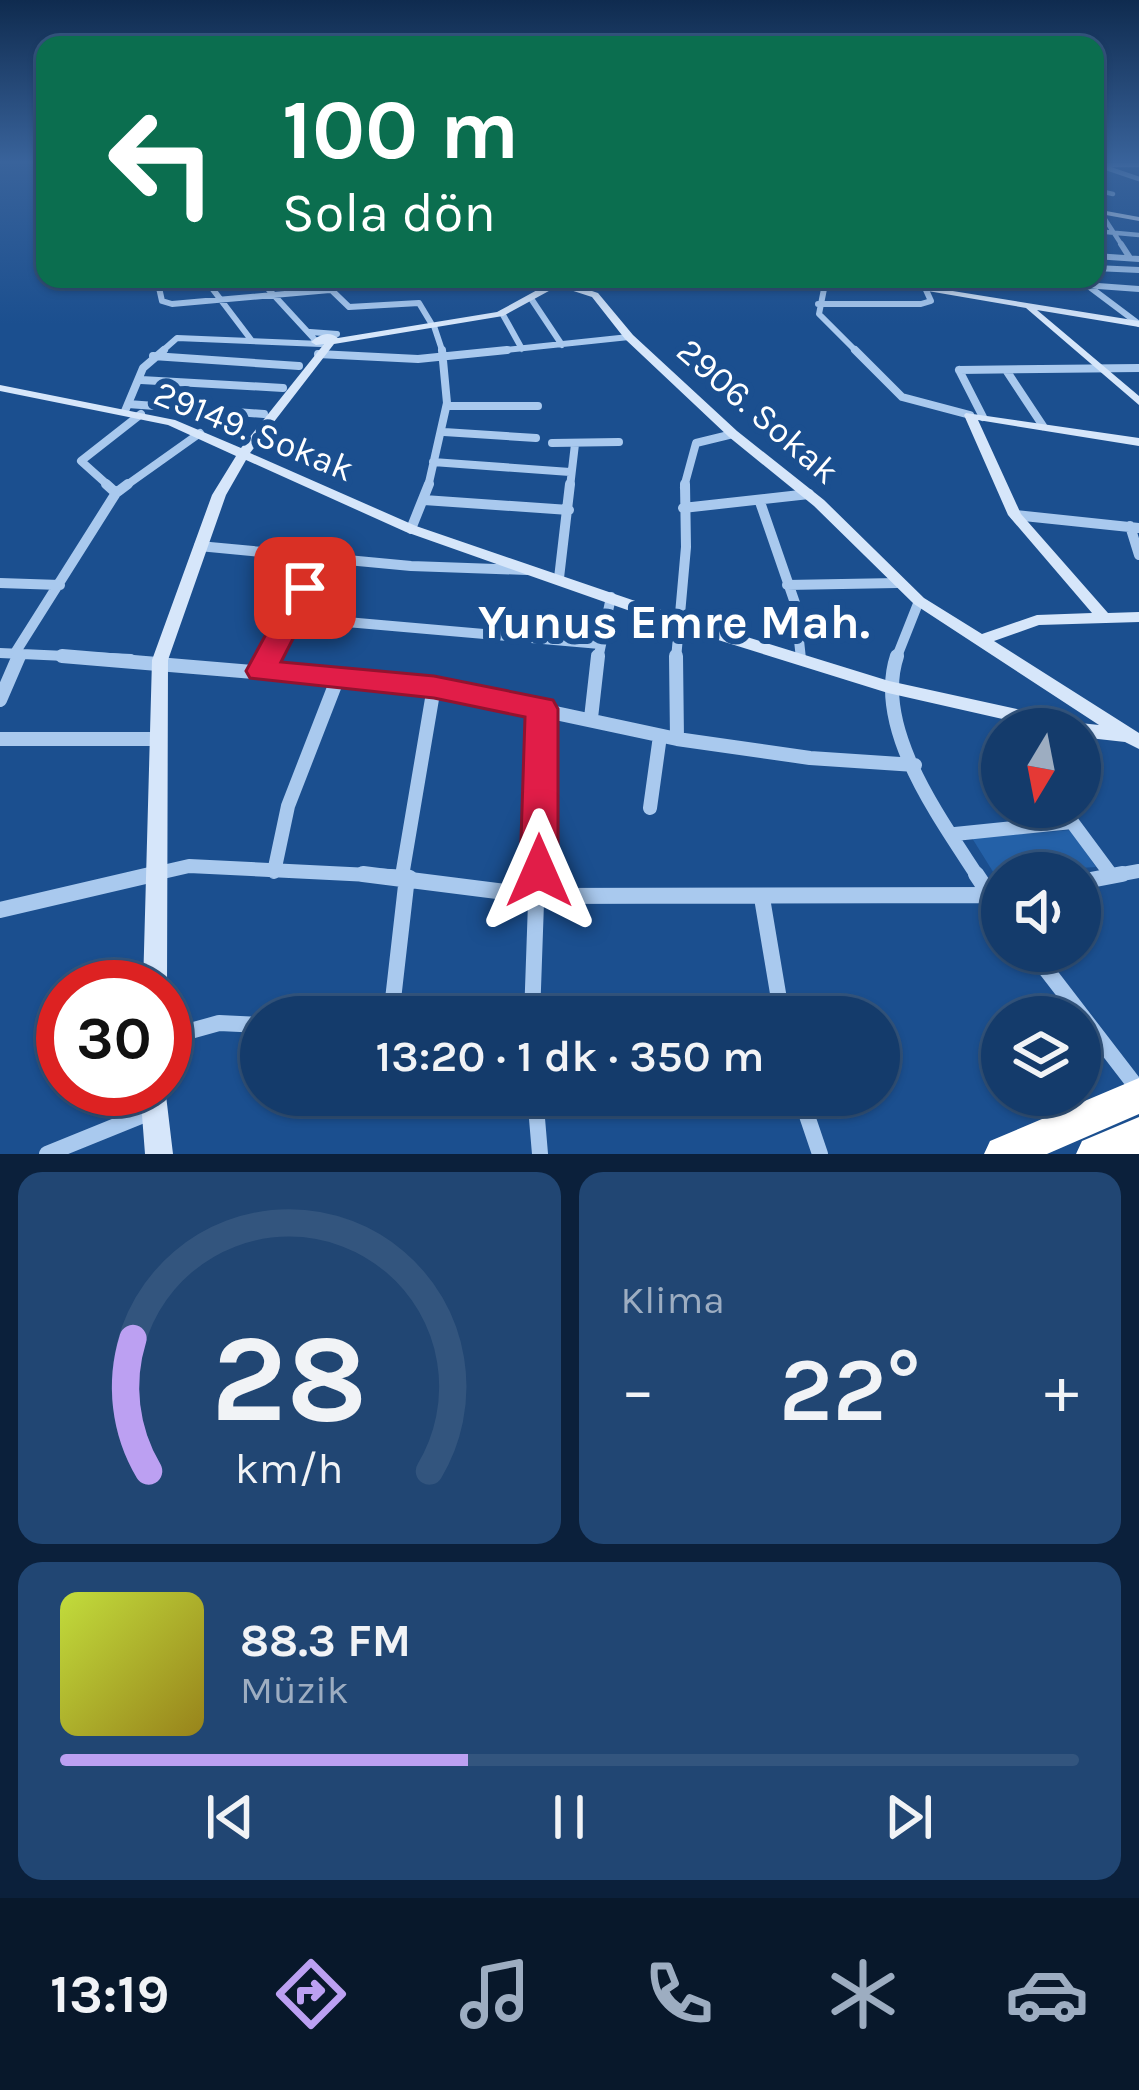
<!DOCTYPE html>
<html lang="tr">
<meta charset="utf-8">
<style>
:root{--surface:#143b6b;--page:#214673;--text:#f1f3f6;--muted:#9dadc1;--line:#33557e;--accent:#bca0f2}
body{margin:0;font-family:Karla,sans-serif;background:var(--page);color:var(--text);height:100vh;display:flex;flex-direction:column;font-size:45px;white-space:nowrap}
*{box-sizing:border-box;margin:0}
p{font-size:39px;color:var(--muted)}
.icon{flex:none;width:66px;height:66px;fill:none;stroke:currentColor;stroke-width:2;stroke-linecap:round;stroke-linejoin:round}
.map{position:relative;height:1154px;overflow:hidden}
.drawer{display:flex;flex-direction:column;gap:18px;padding:18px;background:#0b203b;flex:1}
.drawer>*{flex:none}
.hud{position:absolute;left:36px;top:36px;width:1068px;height:252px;border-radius:24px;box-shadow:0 3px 9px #0004,0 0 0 3px var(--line);background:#0b6e4f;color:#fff;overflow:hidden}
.needle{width:78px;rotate:190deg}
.tools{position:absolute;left:981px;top:708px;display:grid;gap:24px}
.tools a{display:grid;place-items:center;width:120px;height:120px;border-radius:50%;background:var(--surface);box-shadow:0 3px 9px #0004,0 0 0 3px var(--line);font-size:60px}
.speed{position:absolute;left:36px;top:960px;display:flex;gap:24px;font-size:60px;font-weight:700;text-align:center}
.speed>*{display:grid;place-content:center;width:156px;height:156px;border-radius:50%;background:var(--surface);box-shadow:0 3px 9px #0004,0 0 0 3px var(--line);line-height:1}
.speed .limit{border:18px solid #d22;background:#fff;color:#111}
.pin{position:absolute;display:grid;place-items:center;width:102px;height:102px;color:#fff;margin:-51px;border-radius:24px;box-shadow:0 6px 18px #0006}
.me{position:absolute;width:132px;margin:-66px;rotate:0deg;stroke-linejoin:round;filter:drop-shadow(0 0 9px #0008)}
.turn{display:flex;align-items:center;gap:42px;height:252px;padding:0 48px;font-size:54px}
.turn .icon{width:156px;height:156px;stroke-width:2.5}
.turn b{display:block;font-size:84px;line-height:102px}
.big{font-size:90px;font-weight:600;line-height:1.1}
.drawer .tile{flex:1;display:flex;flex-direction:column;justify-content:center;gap:18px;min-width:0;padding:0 42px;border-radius:24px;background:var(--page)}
.drawer .dial{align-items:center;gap:0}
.dial svg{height:312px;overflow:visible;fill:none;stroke:var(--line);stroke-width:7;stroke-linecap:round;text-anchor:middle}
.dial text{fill:var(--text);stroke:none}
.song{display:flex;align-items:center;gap:36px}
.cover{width:144px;height:144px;border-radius:18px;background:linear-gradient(135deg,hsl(70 70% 55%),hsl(50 70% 35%))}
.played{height:12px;border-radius:6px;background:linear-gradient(90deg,var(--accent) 40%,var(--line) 40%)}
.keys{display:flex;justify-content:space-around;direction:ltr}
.heat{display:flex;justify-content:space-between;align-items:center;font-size:66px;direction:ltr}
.drawer .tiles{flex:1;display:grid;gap:18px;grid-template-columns:1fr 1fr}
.tile:last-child{grid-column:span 2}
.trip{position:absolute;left:240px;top:996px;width:660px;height:120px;border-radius:60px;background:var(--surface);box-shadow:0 3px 9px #0004,0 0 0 3px var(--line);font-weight:600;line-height:120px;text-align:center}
.menu{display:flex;height:192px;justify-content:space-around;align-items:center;background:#08182b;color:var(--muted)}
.menu .icon{width:84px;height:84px}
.menu .on{color:var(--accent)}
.menu b{font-size:54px;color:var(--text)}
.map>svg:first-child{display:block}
.green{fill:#2461a8}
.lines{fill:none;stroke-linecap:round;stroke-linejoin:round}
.street-far5{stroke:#a9c9ee;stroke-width:4.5}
.street-far4{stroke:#a9c9ee;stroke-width:6}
.street-far3{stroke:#a9c9ee;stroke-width:8}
.street-far2{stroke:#a9c9ee;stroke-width:10}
.street-far1{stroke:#a9c9ee;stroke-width:14}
.street{stroke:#a9c9ee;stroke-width:16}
.secondary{fill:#d6e6fa;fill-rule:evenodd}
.highway{fill:#fff;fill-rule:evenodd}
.route{fill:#e11d48;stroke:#92132f;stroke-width:3}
.labels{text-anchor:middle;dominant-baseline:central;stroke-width:12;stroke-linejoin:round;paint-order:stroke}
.street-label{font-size:36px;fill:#fff;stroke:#1b4f8f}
.district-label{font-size:48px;font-weight:bold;fill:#fff;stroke:#1b4f8f}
</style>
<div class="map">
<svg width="1139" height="1154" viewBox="0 0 1139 1154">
<rect width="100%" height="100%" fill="#1b4f8f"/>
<path class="green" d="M1070,830L1096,867L1002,873L1000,883L972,838Z"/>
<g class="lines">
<path class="street-far5" d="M1095,164L1139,179
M1106,165H1139
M1095,190L1113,194
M1099,210L1123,247
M1095,231L1139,235"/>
<path class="street-far4" d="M1121,244L1130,258
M1095,256L1139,259
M1095,268L1139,270
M157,279L162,301L172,304L330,290
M205,279L252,341
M259,279L316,341
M320,279L349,307L419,303L431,323
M826,279L819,314L858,353
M1004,279L1139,289
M1079,279L1139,324
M973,282H1009
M532,300L562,345
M818,304H921L931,301L926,290
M502,313L522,349
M434,326L443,353
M310,332L337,334
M160,353L177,338L321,344
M478,353L629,337"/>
<path class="street-far3" d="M855,350L902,397L970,415
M318,354L418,359L507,350
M153,356L299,366
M959,370L1139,368
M959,370L983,417
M1006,370L1043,426
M141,380L283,388
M128,404L264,414
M449,406H538
M125,411L143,368L164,350
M444,432L536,438
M552,443L619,442
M433,462L570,472
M110,487L81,461L141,414
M124,487L200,433
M428,487L447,403L442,350
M570,487L575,444
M684,487L696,443L733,434"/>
<path class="street-far2" d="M116,493L128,484
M424,500L569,510
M760,502L795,603L801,659
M683,508L809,494
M1015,515L1139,528
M1130,526L1139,555
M411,529L429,484
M199,546L411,566L527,570
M559,578L570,484
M0,583L60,585
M787,585L897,583
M289,617L600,644
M0,653L131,659
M15,653L116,493L106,484
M18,659L20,653
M267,659L320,559
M598,659L611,597
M676,659L686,547L685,484
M896,659L919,601"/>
<path class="street-far1" d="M62,656L434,687L677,739L810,758L915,765
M676,656L677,739
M897,656C873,728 940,818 978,877
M261,671L269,656
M0,700L19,656
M591,718L598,656
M0,739H158
M650,808L660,736
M955,834L1072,822L1112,876
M274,872L288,806L337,680
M402,876L434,687
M141,877L189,866L410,877
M537,877L542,709
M1106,877L1139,871"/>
<path class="street" d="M363,874L537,896L1002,895
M976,874L1002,913
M1080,882L1122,874
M762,898L782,1017
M0,910L154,874
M1032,951L1139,1090
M391,1017L407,877
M532,1017L537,874
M165,1038L219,1023L261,1025
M535,1095L540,1154
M800,1095L820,1154
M47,1154L153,1111"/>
<path class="secondary" d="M1095,209L1139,217V221L1095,213Z
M550,279H568L565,282L598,293L633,335L737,431L824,500L924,598L982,634L1037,615L1092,613L1008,515L964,415L966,413L1139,438V446L978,420L1021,514L1108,613L1139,612V622L1039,625L994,641L1139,733V749L1125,742L1080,737V729H1046L888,693L670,625L406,532L246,460L226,495L168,660L167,987L165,991V987H143L152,660L212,495L236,456L168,425L0,391V385L175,420L241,448L324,344L316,345L311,342C318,335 329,330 338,338L497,312L550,283ZM558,286L592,297L625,339L729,437L814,506L914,604L1099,725L1080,723L889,681L682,617L416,526L250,453L334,344L503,316Z
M858,279H878L1139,321V327L1037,310L1139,396V405L1026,308Z
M165,1087L173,1154H145L140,1089H165Z"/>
<path class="highway" d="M1139,1078V1114L1047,1154H984L990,1141Z
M1139,1117V1154H1076L1082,1141Z"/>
</g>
<linearGradient id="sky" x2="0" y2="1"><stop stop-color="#0f2b4f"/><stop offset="0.5" stop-color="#39639b"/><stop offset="1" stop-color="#39639b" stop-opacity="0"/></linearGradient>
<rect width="1139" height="324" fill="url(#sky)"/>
<path class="route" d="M305,579L319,588L281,662L434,676L553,700L558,709V871L553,883L539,888L525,883L520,871L525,717L434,698L250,678L246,671L291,588Z"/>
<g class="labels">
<g class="street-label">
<text transform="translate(758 411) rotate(41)">2906. Sokak</text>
<text transform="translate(254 431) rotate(22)">29149. Sokak</text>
</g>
<g class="district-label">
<text x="674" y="622">Yunus Emre Mah.</text>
</g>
</g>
</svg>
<div class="tools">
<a><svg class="needle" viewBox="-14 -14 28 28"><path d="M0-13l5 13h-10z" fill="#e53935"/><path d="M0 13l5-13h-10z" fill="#9dadc1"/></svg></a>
<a><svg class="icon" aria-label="sound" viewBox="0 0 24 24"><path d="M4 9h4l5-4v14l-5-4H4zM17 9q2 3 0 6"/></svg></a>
<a><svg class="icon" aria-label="layers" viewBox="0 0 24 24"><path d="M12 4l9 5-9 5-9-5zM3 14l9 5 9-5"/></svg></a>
</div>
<div class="speed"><div class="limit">30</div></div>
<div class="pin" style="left:305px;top:588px;background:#d93025"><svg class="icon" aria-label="arrive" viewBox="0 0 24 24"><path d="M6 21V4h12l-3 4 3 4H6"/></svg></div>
<svg class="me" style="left:539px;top:871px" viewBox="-20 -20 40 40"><path d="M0-17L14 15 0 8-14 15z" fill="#e11d48" stroke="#fff" stroke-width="4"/></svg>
<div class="trip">13:20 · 1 dk · 350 m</div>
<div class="hud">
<div class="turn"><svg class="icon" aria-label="left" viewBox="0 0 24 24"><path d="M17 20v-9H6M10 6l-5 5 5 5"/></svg><div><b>100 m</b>Sola dön</div></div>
</div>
</div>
<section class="drawer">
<div class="tiles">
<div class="tile dial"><svg viewBox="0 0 100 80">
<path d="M14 69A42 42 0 1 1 86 69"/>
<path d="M14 69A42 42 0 0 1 10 35" stroke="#bca0f2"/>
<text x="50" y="56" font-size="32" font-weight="700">28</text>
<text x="50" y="72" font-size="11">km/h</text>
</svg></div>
<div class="tile"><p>Klima</p>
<div class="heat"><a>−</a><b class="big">22°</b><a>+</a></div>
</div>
<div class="tile">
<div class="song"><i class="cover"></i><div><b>88.3 FM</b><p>Müzik</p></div></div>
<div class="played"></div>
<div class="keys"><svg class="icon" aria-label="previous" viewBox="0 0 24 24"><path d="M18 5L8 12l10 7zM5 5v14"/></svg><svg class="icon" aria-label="pause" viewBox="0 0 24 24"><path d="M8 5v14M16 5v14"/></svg><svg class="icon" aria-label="next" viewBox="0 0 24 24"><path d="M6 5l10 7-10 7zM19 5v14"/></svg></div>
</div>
</div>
</section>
<nav class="menu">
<b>13:19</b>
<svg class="icon on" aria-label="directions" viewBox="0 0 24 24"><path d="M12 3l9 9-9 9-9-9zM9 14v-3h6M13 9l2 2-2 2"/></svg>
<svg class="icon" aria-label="music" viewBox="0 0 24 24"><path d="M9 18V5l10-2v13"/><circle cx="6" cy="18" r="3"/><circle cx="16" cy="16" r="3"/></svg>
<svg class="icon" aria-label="phone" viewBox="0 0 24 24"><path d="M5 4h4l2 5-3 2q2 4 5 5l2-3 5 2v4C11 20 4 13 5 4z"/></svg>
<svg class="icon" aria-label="climate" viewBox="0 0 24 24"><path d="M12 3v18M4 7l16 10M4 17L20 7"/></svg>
<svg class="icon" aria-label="car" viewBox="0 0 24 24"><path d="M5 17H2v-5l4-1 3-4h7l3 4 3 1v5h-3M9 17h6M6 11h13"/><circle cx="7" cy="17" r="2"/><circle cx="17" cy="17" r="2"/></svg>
</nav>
